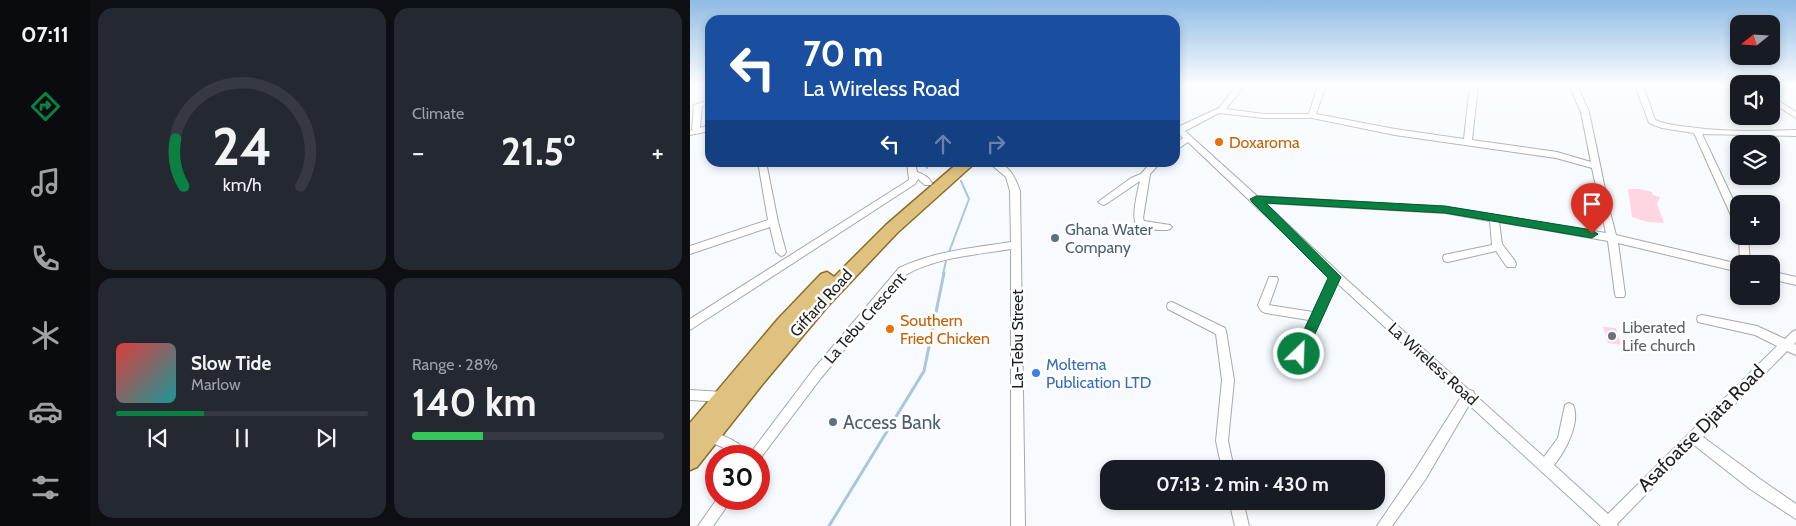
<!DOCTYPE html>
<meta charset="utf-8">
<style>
:root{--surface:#171b24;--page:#242831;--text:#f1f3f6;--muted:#9ea1a6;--line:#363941;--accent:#0b8043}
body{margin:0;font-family:Cabin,sans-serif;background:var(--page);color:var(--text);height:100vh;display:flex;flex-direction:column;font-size:19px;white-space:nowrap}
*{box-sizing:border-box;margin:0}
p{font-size:16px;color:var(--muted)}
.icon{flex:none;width:28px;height:28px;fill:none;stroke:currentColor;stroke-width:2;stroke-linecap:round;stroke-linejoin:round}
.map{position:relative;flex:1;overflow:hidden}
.sheet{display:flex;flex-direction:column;gap:8px;padding:8px;background:#0d0f14;width:600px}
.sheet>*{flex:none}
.hud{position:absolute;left:15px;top:15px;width:475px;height:152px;border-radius:15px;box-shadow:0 2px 8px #0003;background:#1a4fa0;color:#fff;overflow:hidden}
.needle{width:32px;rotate:252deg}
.buttons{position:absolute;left:1040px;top:15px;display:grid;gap:10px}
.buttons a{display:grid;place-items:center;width:50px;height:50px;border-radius:10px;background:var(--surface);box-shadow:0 2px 8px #0003;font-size:25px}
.speed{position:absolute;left:15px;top:445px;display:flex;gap:10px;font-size:25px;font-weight:700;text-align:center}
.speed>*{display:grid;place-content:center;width:65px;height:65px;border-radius:50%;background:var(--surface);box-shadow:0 2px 8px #0003;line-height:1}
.speed .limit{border:8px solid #d22;background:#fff;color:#111}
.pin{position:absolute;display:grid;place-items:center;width:42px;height:42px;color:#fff;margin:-51px -21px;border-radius:50% 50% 50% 0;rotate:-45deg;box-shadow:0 0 5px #0007}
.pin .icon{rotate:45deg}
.me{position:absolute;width:55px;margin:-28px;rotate:24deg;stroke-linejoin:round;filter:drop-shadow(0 0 4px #0008)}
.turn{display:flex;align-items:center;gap:18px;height:105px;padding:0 15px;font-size:22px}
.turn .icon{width:65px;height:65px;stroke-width:2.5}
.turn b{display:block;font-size:35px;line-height:42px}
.lanes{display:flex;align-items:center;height:48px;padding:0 15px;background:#0003;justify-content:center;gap:25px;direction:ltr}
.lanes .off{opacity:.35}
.big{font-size:38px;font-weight:700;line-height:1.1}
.sheet .card{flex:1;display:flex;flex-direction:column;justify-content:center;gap:8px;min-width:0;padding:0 18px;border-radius:15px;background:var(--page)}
.sheet .dial{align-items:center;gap:0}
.dial svg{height:130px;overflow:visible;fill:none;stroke:var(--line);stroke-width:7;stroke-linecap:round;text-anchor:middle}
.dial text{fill:var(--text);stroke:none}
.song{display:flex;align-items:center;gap:15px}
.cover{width:60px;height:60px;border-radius:8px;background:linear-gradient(135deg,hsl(0 70% 55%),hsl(180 70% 35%))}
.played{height:5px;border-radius:2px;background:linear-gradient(90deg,var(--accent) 35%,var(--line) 35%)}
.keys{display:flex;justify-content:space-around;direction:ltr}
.heat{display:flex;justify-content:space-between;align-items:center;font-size:28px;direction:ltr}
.charge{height:8px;border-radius:4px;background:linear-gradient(90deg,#34c759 28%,var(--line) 0)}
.sheet .tiles{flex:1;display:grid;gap:8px;grid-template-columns:repeat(2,1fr)}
.trip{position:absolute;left:410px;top:460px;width:285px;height:50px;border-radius:15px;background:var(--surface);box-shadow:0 2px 8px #0003;font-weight:700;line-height:50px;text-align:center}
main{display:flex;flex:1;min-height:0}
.menu{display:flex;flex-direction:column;width:90px;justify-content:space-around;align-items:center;background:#090b0e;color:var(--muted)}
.menu .icon{width:35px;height:35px}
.menu .current{color:var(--accent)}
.menu b{font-size:22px;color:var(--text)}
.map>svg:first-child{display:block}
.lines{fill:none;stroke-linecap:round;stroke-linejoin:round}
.stream-far1{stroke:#aac6df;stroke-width:2}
.stream{stroke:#aac6df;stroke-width:3}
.building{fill:#fed5e1}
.minor-casing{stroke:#a5a9ad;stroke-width:2}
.primary-casing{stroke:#8d6e27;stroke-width:3}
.minor{fill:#fff;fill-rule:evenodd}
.primary{fill:#dfc180;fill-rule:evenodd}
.route{fill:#0b8043;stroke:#07532c}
.food-dot{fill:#e8710a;stroke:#fff;stroke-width:2}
.service-dot{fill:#5c6f8a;stroke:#fff;stroke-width:2}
.worship-dot{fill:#6b7280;stroke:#fff;stroke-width:2}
.shop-dot{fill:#3f7fe0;stroke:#fff;stroke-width:2}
.labels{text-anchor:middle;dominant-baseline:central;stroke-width:5;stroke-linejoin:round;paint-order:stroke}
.food-label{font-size:16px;fill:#c56008;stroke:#fff;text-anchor:start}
.service-label{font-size:16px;fill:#4e5e75;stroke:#fff;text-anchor:start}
.street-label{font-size:16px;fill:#1d1f20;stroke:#fff}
.worship-label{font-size:16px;fill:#5b616d;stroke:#fff;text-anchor:start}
.shop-label{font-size:16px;fill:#366cbe;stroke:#fff;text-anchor:start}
.near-service-label{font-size:19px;fill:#4e5e75;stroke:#fff;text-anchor:start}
.near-street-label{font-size:19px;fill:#1d1f20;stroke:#fff}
</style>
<main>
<nav class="menu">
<b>07:11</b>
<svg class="icon current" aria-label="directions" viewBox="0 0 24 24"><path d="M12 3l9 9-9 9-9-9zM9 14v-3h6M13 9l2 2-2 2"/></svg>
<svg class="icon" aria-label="music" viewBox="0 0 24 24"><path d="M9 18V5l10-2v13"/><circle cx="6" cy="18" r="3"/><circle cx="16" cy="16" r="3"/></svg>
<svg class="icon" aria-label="phone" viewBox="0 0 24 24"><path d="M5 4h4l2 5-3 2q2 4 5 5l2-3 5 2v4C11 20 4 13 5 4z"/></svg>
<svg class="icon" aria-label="climate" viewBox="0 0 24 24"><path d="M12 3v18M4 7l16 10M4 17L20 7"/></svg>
<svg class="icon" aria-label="car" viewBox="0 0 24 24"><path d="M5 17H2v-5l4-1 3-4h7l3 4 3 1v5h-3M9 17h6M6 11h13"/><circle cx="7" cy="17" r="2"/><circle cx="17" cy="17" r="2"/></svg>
<svg class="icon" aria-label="filters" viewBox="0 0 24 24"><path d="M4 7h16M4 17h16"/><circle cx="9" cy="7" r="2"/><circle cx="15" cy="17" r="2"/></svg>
</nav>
<section class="sheet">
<div class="tiles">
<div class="card dial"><svg viewBox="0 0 100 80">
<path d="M14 69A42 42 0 1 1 86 69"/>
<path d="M14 69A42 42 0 0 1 9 40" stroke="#0b8043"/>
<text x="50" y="56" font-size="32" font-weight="700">24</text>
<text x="50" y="72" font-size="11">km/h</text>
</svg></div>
<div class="card"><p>Climate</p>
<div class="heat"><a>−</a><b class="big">21.5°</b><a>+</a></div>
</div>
<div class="card">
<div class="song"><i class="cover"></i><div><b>Slow Tide</b><p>Marlow</p></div></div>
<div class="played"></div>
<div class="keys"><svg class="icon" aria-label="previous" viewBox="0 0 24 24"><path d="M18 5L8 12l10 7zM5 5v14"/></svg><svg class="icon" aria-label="pause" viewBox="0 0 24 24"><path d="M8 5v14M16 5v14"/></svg><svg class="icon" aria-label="next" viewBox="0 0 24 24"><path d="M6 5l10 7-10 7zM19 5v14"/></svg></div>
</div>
<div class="card"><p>Range · 28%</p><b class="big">140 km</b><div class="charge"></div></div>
</div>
</section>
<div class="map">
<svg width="1106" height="526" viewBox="0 0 1106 526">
<rect width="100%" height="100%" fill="#f7fbff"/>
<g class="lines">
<path class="stream-far1" d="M234,162L237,168
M259,252L279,199L271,181
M253,274L256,261"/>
<path class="stream" d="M139,526L234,371L254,273"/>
</g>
<path class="building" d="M938,189H950L962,192L963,195L970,197L967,204L974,223L958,222L942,217Z
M913,327L926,328L931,345L918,343Z"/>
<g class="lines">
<defs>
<path id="minor" d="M547,85H555L536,109L574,114H619L628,85H636L626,114L705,129L774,139L780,85H788L782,140L867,152L901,162L891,112L879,85H887L899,112L919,208L926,235L1049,264V272L928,243L935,294L934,297H926L925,294L918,241L809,222L812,244L825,261L826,264L825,267H817L806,251L758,262L754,261L753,258L754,255L802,245L800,221L755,213L575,203L657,280L779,390L783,391L785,395L854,457L868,438L875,405L879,403L883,405C891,422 875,452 864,465L918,514L1087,346L1065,335L1008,322L1007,319L1008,316L1012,315L1067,326L1095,339L1102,332L1106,330V342L1104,344L1106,345V355L1097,351L1013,437L1070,479L1106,504V519L1060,489L1004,445L927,524L928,526H911L779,405L735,480L702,526H687L725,470L771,397L647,283L613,357L609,359L605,357L603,354L619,320L576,313C571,312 570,309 568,305L578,280L579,277H587L588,280L579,305L623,312L640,277L498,142L485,151V144L493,138L485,130V123L490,126L529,108ZM529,113L574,118H622L705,135L866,158L902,168L916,233L755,207L567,196L495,131Z
M945,85H953L965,120C980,126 993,126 1007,128C1039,132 1073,131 1106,130V136L1012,134L1049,212V225L1044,222L1004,133L972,128L959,123Z
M1081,96L1106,112V118L1081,102Z
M20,100V104L12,106L10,128L20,125V131L0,135V131L2,130L4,105Z
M68,162H76L88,222L96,252L94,255L91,256L86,252L80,227L0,254V246L78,220Z
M217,162H225L227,172C233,174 239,177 242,183L241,185H235L228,179L225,184L0,330V319L219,180Z
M298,162C318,162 324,174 330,191L335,526H321V249C285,255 249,257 217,274L131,378L69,460V456H43L32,447L15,440L13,436L15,432L19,430C32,435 52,442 59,455L123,370L209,268C245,251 282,248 321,242L320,191L316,177Z
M461,162H471L460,174L453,218L454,221L480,225L482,227L480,229L477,230C469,230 456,230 449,227C439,223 448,190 450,181L416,204L413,205L408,202L441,178L451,174Z
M1049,235L1058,236L1060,264H1050Z
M1081,271L1106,277V285L1081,279Z
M482,302L535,328L536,331L544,380L538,441L544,469H532L526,441L532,380L526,334L478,309L477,306L478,303Z
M0,390L33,392L37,393L39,397L37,401L33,402L0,400Z
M27,499H42L23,526H8Z
M539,501H553L559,526H545Z"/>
<path id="primary" d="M269,162H286L207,233L137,307L71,386L7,467L0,470V423L88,319L131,274L137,272L144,277L196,225Z"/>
</defs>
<use href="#minor" class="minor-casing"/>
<use href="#primary" class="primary-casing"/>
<use href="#minor" class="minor"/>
<use href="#primary" class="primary"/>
</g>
<linearGradient id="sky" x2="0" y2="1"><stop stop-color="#8fbbe4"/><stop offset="0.53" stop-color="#fbfdff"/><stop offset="1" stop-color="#fbfdff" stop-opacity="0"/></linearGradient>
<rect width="1106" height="159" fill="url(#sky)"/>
<path class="route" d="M566,196L755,206L902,230L908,234L902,238L755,213L576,203L651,277L614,358L609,360L604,358L603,354L638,278L562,202L560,199Z"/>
<g class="food-dot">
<circle cx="529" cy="142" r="5"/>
<circle cx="200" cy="329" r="5"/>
</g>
<g class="service-dot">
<circle cx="365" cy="238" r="5"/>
<circle cx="143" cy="422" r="5"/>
</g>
<circle class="worship-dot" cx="922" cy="336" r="5"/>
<circle class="shop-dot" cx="346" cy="373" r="5"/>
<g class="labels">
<g class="food-label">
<text x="539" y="142">Doxaroma</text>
<text x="210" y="320">Southern<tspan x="210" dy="18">Fried Chicken</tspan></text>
</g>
<g class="service-label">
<text x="375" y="229">Ghana Water<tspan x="375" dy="18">Company</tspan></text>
</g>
<g class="street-label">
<text transform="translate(131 303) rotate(-48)">Giffard Road</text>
<text transform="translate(175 318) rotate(-49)">La Tebu Crescent</text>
<text transform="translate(327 339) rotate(-90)">La-Tebu Street</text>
<text transform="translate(743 364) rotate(42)">La Wireless Road</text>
</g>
<g class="worship-label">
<text x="932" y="327">Liberated<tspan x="932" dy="18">Life church</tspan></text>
</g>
<g class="shop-label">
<text x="356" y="364">Moltema<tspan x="356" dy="18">Publication LTD</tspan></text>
</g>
<g class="near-service-label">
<text x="153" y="422">Access Bank</text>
</g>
<g class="near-street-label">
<text transform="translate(1011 428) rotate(-45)">Asafoatse Djata Road</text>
</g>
</g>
</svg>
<div class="buttons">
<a><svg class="needle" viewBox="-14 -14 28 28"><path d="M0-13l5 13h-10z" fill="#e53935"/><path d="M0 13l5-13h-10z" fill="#9ea1a6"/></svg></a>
<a><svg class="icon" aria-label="sound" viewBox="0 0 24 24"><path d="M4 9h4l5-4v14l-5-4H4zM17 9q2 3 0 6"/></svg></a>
<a><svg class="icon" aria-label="layers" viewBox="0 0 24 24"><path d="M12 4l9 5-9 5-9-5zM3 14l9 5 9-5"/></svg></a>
<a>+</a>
<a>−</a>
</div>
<div class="speed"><div class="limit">30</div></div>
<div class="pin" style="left:902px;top:234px;background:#d93025"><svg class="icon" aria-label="arrive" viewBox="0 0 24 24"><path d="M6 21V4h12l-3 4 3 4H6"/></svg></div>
<svg class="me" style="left:609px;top:354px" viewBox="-20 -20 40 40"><circle r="17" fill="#0b8043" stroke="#fff" stroke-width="3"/><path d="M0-11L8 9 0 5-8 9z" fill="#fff"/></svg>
<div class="trip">07:13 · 2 min · 430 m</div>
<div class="hud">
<div class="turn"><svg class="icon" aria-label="left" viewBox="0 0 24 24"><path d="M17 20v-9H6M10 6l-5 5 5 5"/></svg><div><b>70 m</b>La Wireless Road</div></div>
<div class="lanes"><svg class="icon" aria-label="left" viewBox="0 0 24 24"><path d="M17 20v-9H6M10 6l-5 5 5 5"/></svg><svg class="icon off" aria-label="ahead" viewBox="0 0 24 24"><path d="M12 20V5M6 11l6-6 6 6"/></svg><svg class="icon off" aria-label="right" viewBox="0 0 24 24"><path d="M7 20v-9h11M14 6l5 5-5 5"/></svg></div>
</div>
</div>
</main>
